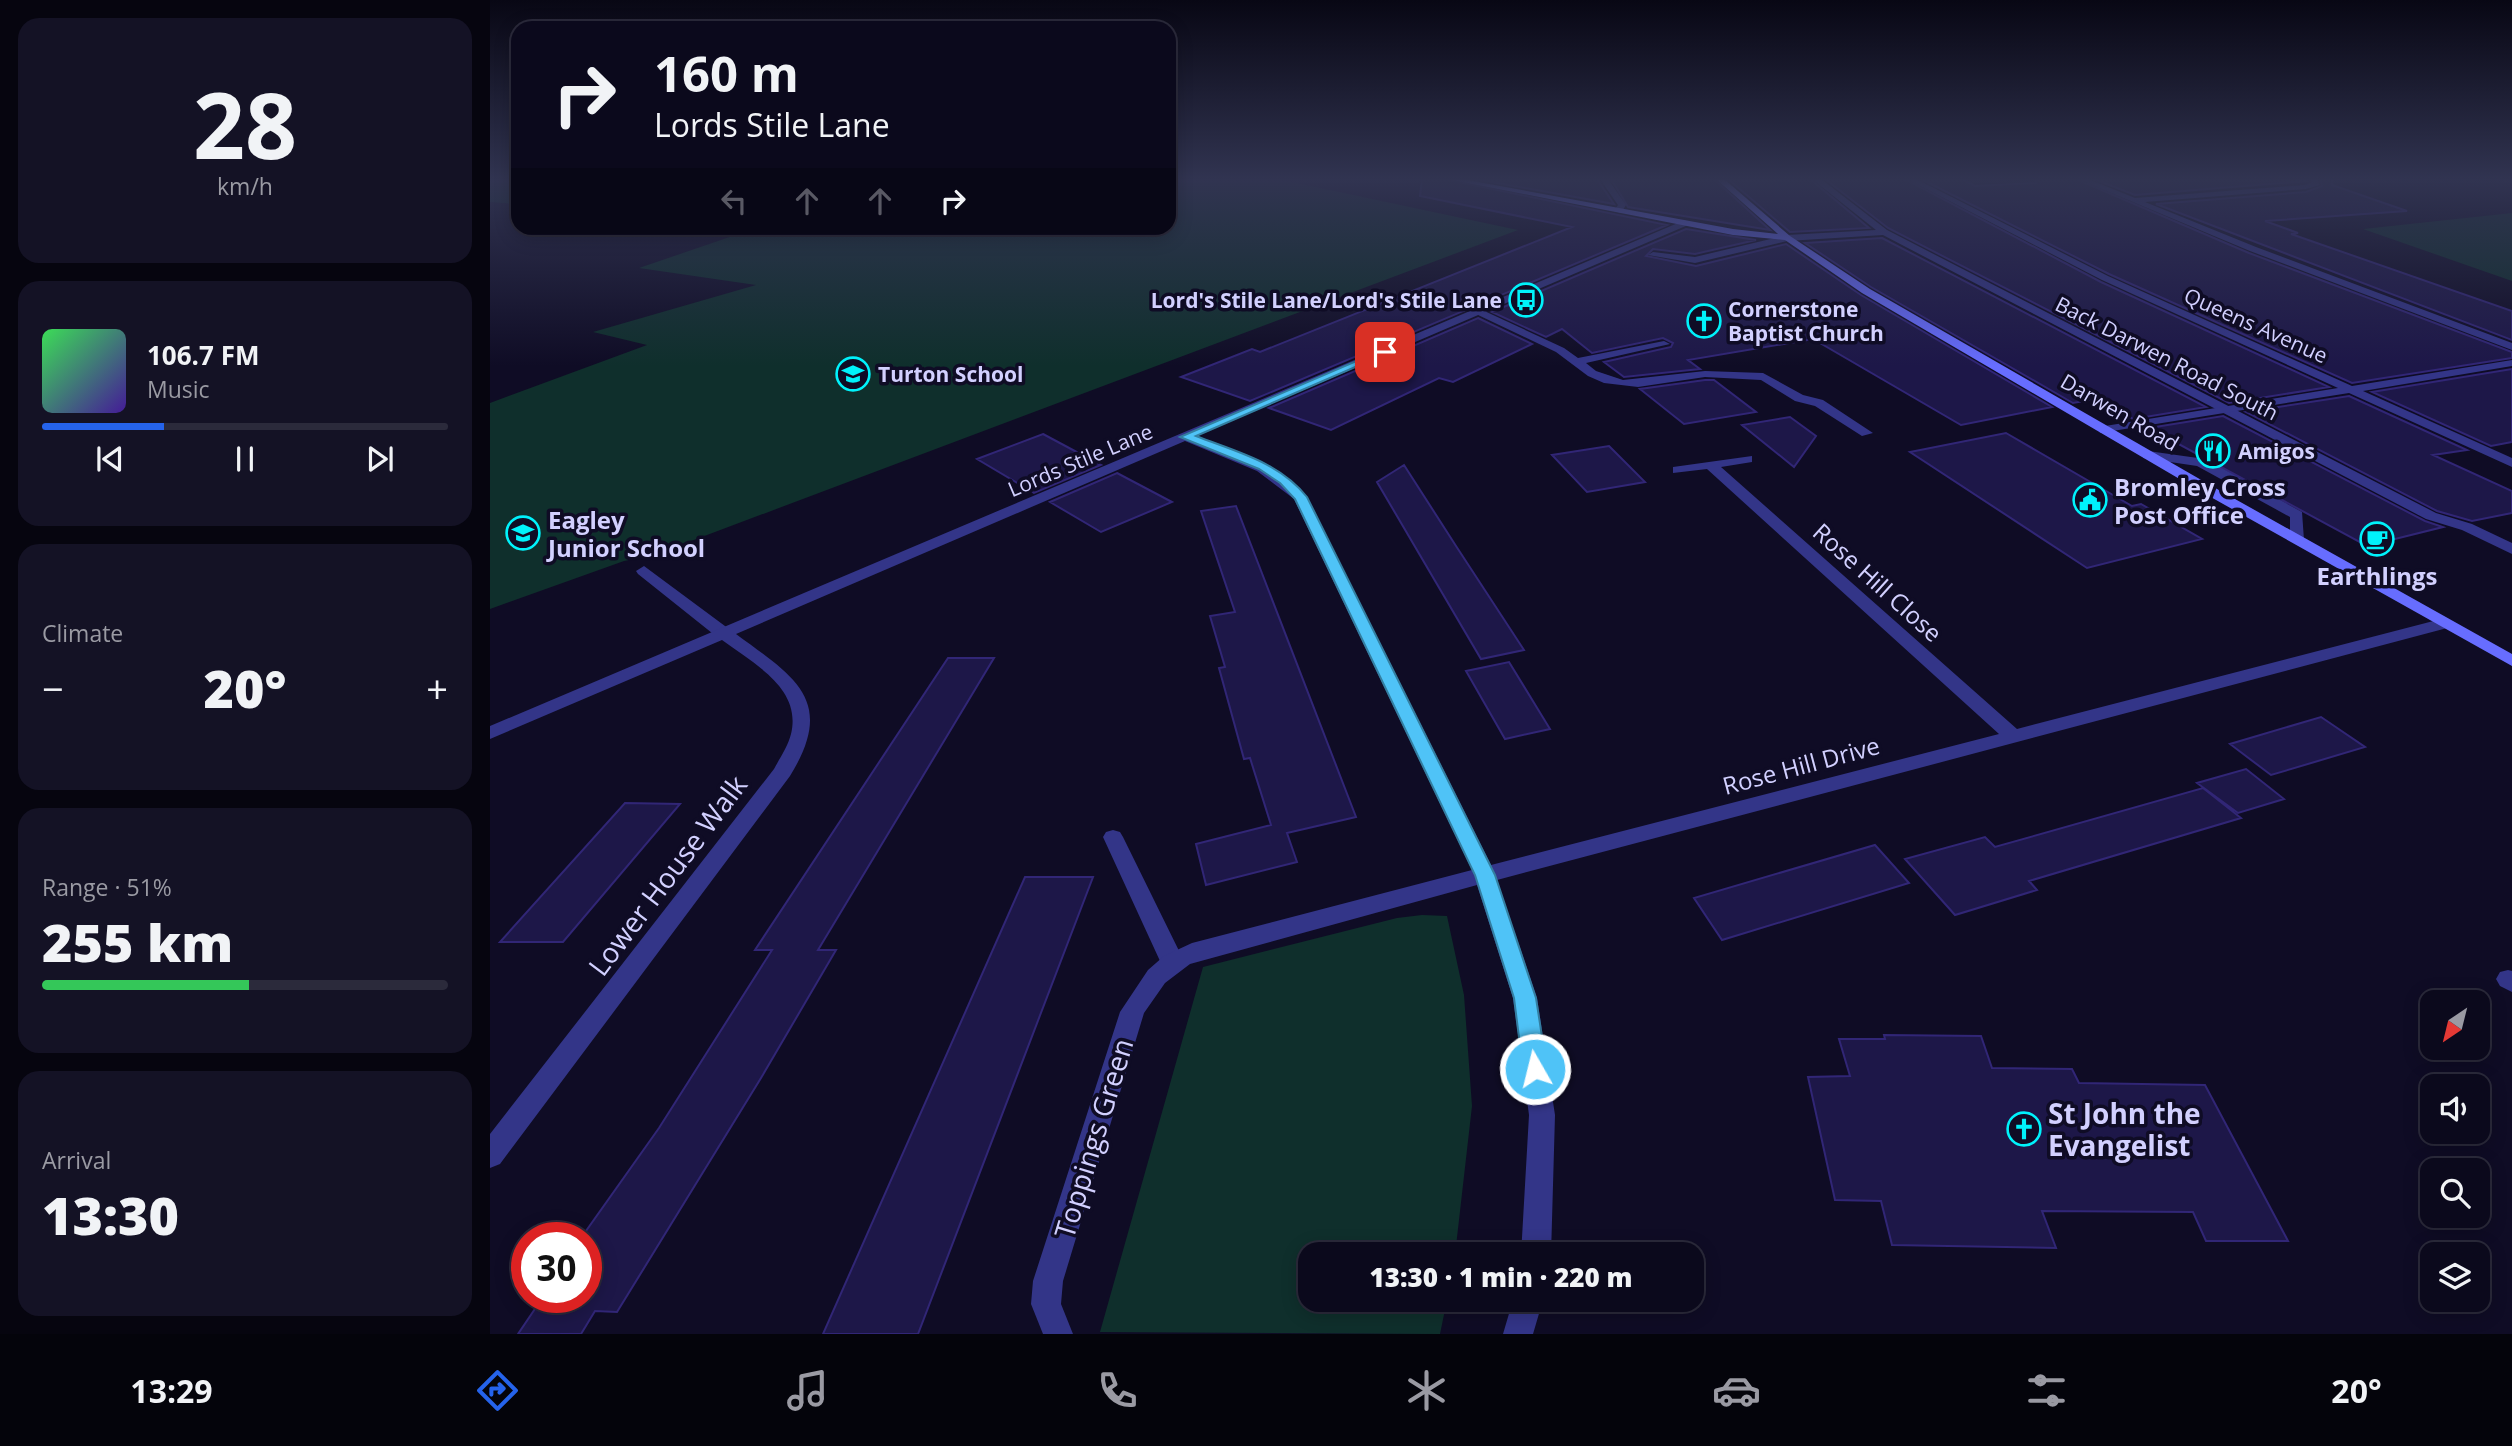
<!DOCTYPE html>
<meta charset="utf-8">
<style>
:root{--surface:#0b091c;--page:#141225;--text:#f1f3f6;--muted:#9a9aa3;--line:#2b2a3b;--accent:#2563eb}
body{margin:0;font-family:"Open Sans",sans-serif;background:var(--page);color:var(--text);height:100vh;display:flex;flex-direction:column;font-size:26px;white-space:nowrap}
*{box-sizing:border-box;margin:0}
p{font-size:23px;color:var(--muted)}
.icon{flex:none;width:38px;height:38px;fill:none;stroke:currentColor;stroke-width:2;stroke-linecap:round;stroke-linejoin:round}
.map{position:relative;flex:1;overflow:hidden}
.panel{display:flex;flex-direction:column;gap:18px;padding:18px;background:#06050f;width:490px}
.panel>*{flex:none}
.guide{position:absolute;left:21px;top:21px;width:665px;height:214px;border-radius:21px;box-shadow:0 4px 18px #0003,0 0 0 2px var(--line);background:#0b091c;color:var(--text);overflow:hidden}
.needle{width:46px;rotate:215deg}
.tools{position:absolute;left:1930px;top:990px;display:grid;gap:14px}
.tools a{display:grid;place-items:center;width:70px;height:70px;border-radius:14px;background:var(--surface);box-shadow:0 4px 18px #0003,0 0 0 2px var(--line);font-size:35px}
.speed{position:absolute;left:21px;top:1222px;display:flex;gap:14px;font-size:35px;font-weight:700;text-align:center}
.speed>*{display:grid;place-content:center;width:91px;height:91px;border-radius:50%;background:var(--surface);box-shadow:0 4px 18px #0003,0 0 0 2px var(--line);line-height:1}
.speed .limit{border:10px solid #d22;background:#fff;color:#111}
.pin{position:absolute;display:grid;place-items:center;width:60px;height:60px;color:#fff;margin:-30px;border-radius:14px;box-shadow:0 4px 10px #0006}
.me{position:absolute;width:77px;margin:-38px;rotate:352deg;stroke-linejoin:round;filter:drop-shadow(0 0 5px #0008)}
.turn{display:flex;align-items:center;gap:24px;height:147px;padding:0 28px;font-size:32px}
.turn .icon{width:91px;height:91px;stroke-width:2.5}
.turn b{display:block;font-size:49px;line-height:60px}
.lanes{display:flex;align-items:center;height:66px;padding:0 28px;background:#0003;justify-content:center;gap:35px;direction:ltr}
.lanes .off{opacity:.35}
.big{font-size:52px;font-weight:800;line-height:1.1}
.panel .card{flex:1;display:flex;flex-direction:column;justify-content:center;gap:10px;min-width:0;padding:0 24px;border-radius:21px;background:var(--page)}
.panel .dial{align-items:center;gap:0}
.dial b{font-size:91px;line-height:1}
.song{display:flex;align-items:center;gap:21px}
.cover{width:84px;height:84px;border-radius:10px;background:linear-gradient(135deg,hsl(130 70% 55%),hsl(260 70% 35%))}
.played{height:7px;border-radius:4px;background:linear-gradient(90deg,var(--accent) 30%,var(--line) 30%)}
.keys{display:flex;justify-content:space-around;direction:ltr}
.heat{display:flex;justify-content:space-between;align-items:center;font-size:38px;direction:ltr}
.charge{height:10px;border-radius:5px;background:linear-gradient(90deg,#34c759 51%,var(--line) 0)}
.trip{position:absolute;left:808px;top:1242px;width:406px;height:70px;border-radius:21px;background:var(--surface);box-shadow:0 4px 18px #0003,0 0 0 2px var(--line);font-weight:800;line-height:70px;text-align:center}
.dock{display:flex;height:112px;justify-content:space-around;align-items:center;background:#04040b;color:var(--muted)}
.dock .icon{width:49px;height:49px}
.dock .selected{color:var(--accent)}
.dock b{font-size:32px;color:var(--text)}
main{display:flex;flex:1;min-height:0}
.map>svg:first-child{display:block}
.green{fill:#0f2f2c}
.building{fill:#1d1748;stroke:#312676;stroke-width:2}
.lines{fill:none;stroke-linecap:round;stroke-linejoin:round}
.lane{fill:#333588;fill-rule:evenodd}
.street{fill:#333588;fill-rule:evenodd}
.secondary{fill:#676dff;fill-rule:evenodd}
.route{fill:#4fc3f7;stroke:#337fa1;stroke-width:2}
.labels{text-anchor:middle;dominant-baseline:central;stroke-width:7;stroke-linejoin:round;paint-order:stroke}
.far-poi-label{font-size:21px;font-weight:bold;fill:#d2d0ff;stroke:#0f0c25;text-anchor:start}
.far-street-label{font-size:21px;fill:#d2d0ff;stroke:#0f0c25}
.poi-label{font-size:24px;font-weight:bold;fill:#d2d0ff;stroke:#0f0c25;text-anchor:start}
.street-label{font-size:24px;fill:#d2d0ff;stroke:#0f0c25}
.near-street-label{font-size:28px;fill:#d2d0ff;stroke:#0f0c25}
.near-poi-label{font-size:28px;font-weight:bold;fill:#d2d0ff;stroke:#0f0c25;text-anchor:start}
</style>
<main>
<section class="panel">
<div class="card dial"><b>28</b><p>km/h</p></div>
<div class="card">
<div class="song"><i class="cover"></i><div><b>106.7 FM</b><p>Music</p></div></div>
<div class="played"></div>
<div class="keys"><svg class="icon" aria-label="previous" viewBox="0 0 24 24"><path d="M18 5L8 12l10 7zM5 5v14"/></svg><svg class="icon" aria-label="pause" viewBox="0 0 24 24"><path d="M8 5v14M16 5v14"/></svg><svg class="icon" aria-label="next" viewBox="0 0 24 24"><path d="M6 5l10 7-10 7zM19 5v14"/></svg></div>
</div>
<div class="card"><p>Climate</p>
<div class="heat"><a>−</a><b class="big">20°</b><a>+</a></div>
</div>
<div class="card"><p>Range · 51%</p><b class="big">255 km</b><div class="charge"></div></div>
<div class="card"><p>Arrival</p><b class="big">13:30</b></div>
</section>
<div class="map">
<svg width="2022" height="1334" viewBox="0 0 2022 1334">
<rect width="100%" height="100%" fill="#0f0c25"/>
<path class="green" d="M0,179H28V204L0,202Z
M679,179H788L1028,230L164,555L134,561L0,609V403L157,345L103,332L266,285L149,268L266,228H679Z
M2022,213V281L1873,229Z
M932,915L957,916L974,995L982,1106L965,1255H821V1300H957L950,1334L610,1332L713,967L907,918Z"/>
<path class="building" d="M932,179H954L1177,225L760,401L691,377L762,349L770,352L1082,227L930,196Z
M985,179H1107L1124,204Z
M1121,179H1224L1280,230L1138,207Z
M1238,179H1320L1379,228L1300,232Z
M1335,179H1415L1611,282L1839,387L1739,403L1398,228Z
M1431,179H1472L1485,186L1546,183V179H1586L1759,253L2022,352V358L1862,383L1619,274Z
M1604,179H1816L1817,181L1645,195Z
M1830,179H1842V185L1917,211L1775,221L1808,233L1801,234L2022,311V340L1666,204L1816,192L1832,186Z
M1196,229L1266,240L1205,254L1163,249L1156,256L1206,266L1296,244L1371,295L1562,407L1471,425L1323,339L1198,360L1210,369L1134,377L1114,362L1181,347L1183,343L1173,338L1102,353L1072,329L1056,337L1002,312Z
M1392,238L1716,407L1643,419L1605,399L1583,403L1381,287L1315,243Z
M988,318L1042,344L963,382L949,378L841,430L779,408Z
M2022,369V442L2001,446L1882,392Z
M1215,380H1224L1266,412L1194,424L1150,389Z
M1859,396L1977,450L1943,455L2022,491V513L1982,521L1947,511L1756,412Z
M1733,416L1935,521L1953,527L1877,546L1659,428Z
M1300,417L1326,436L1304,467L1252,425Z
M1516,433L1642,506L1651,504L1712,539L1597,568L1420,452Z
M553,434L611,465L544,493L487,459Z
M1119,446L1155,482L1097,492L1062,455Z
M914,465L966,546L1034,650L991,659L887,482Z
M627,473L682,502L611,532L560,502Z
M746,506L866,817L797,833L807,862L716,885L706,844L781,825L760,758L754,759L729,668L735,667L720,616L745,612L711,511Z
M458,658H504L328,950H346L271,1078L127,1312L105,1311L91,1334H28L53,1297H96V1237H94L96,1231L169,1128L282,950H265Z
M1019,662L1060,729L1015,739L976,671Z
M1831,717L1875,747L1781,775L1740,744Z
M1756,769L1794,799L1748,813L1707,783Z
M1713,788L1751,818L1539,881L1547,890L1465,915L1415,859L1495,837L1505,847Z
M135,803L190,804L73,942H10Z
M1385,845L1419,883L1232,940L1204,898Z
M535,877H603L428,1334H333Z
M1394,1035L1491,1036L1502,1068L1582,1069L1589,1083L1715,1085L1798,1241H1716L1703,1212L1552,1211L1566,1248L1402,1245L1391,1201L1345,1200L1318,1077L1360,1076L1349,1039H1395Z"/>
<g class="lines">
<path class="lane" d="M1110,179H1118L1136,205L1131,213L1124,211L1128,205Z
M1322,179H1331L1397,230L1946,513L1982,524L2022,543V554L1972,530L1936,519L1393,235L1297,241L1205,263L1158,255L1163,252L1205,257L1297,235L1386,230Z
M990,309L1074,348L1088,358L1174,341L1180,344L1096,363L1106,371L1133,380L1215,371L1273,373L1313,395L1333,400L1383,433L1372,436L1325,406L1305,401L1271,380L1215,377L1148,387L1114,383L1098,376L1066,352L986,314V310Z
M1658,451L1715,459L1812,512L1814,540L1807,544L1800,540V517L1707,466L1653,458V452Z
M154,566L239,629L241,633L239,637H227L148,574L146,571Z
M623,830L630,832L633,837L694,961L690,968L682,970L674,968L670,961L613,837L616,832Z
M2018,970L2022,971V992L2010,986L2006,979L2010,972Z"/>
<path class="street" d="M1417,179H1426L1618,276L1862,386L2022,360V366L1873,391L2022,458V467L1859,393L1610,433L1609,430L1615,426L1848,388L1612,280Z
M1588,179H1598L1645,198L1815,185L1822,182L1819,179H1827L1830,185L1816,189L1655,202L1766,247L2022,343V350L1760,251Z
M1195,220L1198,225L706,436C745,451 790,463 817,497L1001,865L1509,734L1217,469L1183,473V467L1262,456V462L1231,467L1527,729L1955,618L1963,623L1961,627L1007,880L1047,998L1065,1115L1061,1255H1031L1039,1115L1023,998L987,885L700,964L675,983L654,1013L573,1281L571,1304L583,1334H553L541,1304L543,1281L630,1012L658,970L674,956L702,943L982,870L804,499L767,471L695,441L246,634C304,677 347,700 300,776L10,1164L0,1168V1134L284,769C290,758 298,746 301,734C312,688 264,664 232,640L0,739V726Z
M1023,1300H1053L1043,1334H1013Z"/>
<path class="secondary" d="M957,179H972L1243,229L1288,234L1226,179H1234L1300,236L1380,289L1720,485L2022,654V666L1710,491L1372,293L1295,240L1243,235Z"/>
</g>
<linearGradient id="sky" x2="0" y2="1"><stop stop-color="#080714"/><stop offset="0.49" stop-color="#313451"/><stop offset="1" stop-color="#313451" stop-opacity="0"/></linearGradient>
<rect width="2022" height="366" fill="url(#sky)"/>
<path class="route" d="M892,350L900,352L706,436C747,452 789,462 817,497L1005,875L1046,998L1057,1069L1053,1076L1045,1079L1037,1076L1033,1069L1024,998L985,875L805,499L790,483L769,469L690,437Z"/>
<defs>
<symbol id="bus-ring" viewBox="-11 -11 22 22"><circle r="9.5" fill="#0f0c25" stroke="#00f2fb" stroke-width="1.5"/><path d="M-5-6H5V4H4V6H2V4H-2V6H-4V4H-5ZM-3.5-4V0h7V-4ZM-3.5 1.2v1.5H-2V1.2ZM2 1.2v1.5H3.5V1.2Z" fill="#00f2fb"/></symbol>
<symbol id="church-ring" viewBox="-11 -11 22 22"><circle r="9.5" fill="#0f0c25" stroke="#00f2fb" stroke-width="1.5"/><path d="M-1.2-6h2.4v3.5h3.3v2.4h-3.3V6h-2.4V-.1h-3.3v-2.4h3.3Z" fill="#00f2fb"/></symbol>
<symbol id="school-ring" viewBox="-11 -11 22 22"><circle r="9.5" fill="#0f0c25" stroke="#00f2fb" stroke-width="1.5"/><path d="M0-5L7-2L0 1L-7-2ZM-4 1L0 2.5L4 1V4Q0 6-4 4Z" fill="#00f2fb"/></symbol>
<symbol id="restaurant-ring" viewBox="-11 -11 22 22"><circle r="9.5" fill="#0f0c25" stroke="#00f2fb" stroke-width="1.5"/><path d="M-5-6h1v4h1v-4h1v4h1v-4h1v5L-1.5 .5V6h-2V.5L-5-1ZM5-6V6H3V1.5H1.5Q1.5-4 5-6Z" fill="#00f2fb"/></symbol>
<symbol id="civic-ring" viewBox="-11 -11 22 22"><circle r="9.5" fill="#0f0c25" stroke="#00f2fb" stroke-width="1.5"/><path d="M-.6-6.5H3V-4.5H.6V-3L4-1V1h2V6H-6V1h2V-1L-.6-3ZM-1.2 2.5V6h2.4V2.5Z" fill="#00f2fb"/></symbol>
<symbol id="cafe-ring" viewBox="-11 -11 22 22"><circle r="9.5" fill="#0f0c25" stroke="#00f2fb" stroke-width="1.5"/><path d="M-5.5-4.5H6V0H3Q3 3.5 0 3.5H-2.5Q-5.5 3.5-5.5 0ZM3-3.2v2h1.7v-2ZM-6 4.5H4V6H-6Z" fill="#00f2fb"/></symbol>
</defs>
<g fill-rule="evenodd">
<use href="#bus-ring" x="1017" y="281" width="38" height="38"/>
<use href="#church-ring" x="1195" y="302" width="38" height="38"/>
<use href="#school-ring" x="344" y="355" width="38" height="38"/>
<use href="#restaurant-ring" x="1704" y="432" width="38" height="38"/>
<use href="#civic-ring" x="1581" y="481" width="38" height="38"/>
<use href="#school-ring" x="14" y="514" width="38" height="38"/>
<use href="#cafe-ring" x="1868" y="520" width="38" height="38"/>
<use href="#church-ring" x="1515" y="1110" width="38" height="38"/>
</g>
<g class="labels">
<g class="far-poi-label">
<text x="1012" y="300" text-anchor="end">Lord's Stile Lane/Lord's Stile Lane</text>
<text x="1238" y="309">Cornerstone<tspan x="1238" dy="24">Baptist Church</tspan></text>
<text x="388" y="374">Turton School</text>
<text x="1748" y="451">Amigos</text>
</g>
<g class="far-street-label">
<text transform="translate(1766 325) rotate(24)">Queens Avenue</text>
<text transform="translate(1677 358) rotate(27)">Back Darwen Road South</text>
<text transform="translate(1630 412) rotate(30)">Darwen Road</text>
<text transform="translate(590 460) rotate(-23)">Lords Stile Lane</text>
</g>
<g class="poi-label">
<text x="1624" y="486">Bromley Cross<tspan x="1624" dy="28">Post Office</tspan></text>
<text x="58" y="519">Eagley<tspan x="58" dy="28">Junior School</tspan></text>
<text x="1887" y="575" text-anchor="middle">Earthlings</text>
</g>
<g class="street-label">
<text transform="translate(1388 582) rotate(42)">Rose Hill Close</text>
<text transform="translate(1311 765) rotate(-15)">Rose Hill Drive</text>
</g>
<g class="near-street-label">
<text transform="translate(177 875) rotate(-53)">Lower House Walk</text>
<text transform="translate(603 1138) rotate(-73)">Toppings Green</text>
</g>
<g class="near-poi-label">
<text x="1558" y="1113">St John the<tspan x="1558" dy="32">Evangelist</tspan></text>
</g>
</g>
</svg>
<div class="tools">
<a><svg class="needle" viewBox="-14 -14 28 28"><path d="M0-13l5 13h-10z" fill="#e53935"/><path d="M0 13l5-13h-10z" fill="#9a9aa3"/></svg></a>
<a><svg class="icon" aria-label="sound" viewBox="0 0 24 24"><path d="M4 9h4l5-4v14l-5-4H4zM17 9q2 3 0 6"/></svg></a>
<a><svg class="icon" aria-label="search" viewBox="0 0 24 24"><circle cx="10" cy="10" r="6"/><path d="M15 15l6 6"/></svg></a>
<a><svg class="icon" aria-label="layers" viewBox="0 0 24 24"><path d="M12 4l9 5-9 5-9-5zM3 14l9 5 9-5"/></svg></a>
</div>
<div class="speed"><div class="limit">30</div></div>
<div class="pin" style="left:895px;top:352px;background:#d93025"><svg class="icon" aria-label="arrive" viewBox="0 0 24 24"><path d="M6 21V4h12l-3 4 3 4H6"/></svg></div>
<svg class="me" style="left:1045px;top:1069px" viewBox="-20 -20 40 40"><circle r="17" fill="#4fc3f7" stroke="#fff" stroke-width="3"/><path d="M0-11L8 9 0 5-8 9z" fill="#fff"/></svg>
<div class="trip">13:30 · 1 min · 220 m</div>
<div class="guide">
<div class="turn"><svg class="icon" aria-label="right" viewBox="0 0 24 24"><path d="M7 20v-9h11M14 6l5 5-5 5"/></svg><div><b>160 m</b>Lords Stile Lane</div></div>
<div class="lanes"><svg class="icon off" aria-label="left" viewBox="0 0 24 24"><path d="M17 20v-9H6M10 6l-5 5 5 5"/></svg><svg class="icon off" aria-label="ahead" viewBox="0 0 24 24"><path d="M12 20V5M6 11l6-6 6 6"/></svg><svg class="icon off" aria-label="ahead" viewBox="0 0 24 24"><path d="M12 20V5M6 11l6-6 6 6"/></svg><svg class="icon" aria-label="right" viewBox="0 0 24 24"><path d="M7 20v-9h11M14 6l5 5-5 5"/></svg></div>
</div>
</div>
</main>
<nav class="dock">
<b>13:29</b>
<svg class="icon selected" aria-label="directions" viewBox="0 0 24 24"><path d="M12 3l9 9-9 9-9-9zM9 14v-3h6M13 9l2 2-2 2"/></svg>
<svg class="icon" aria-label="music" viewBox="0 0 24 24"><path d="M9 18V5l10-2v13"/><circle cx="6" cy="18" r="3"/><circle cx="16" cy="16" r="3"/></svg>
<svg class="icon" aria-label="phone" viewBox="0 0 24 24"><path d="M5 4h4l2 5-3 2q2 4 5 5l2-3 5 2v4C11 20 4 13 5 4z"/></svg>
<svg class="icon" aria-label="climate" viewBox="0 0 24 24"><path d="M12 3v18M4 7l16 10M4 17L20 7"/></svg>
<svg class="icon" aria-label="car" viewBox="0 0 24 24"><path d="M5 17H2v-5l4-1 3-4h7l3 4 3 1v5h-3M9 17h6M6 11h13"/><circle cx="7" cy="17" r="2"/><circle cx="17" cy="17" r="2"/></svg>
<svg class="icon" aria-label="filters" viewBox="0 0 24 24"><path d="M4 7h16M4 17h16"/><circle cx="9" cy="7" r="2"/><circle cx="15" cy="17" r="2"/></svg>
<b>20°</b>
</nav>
